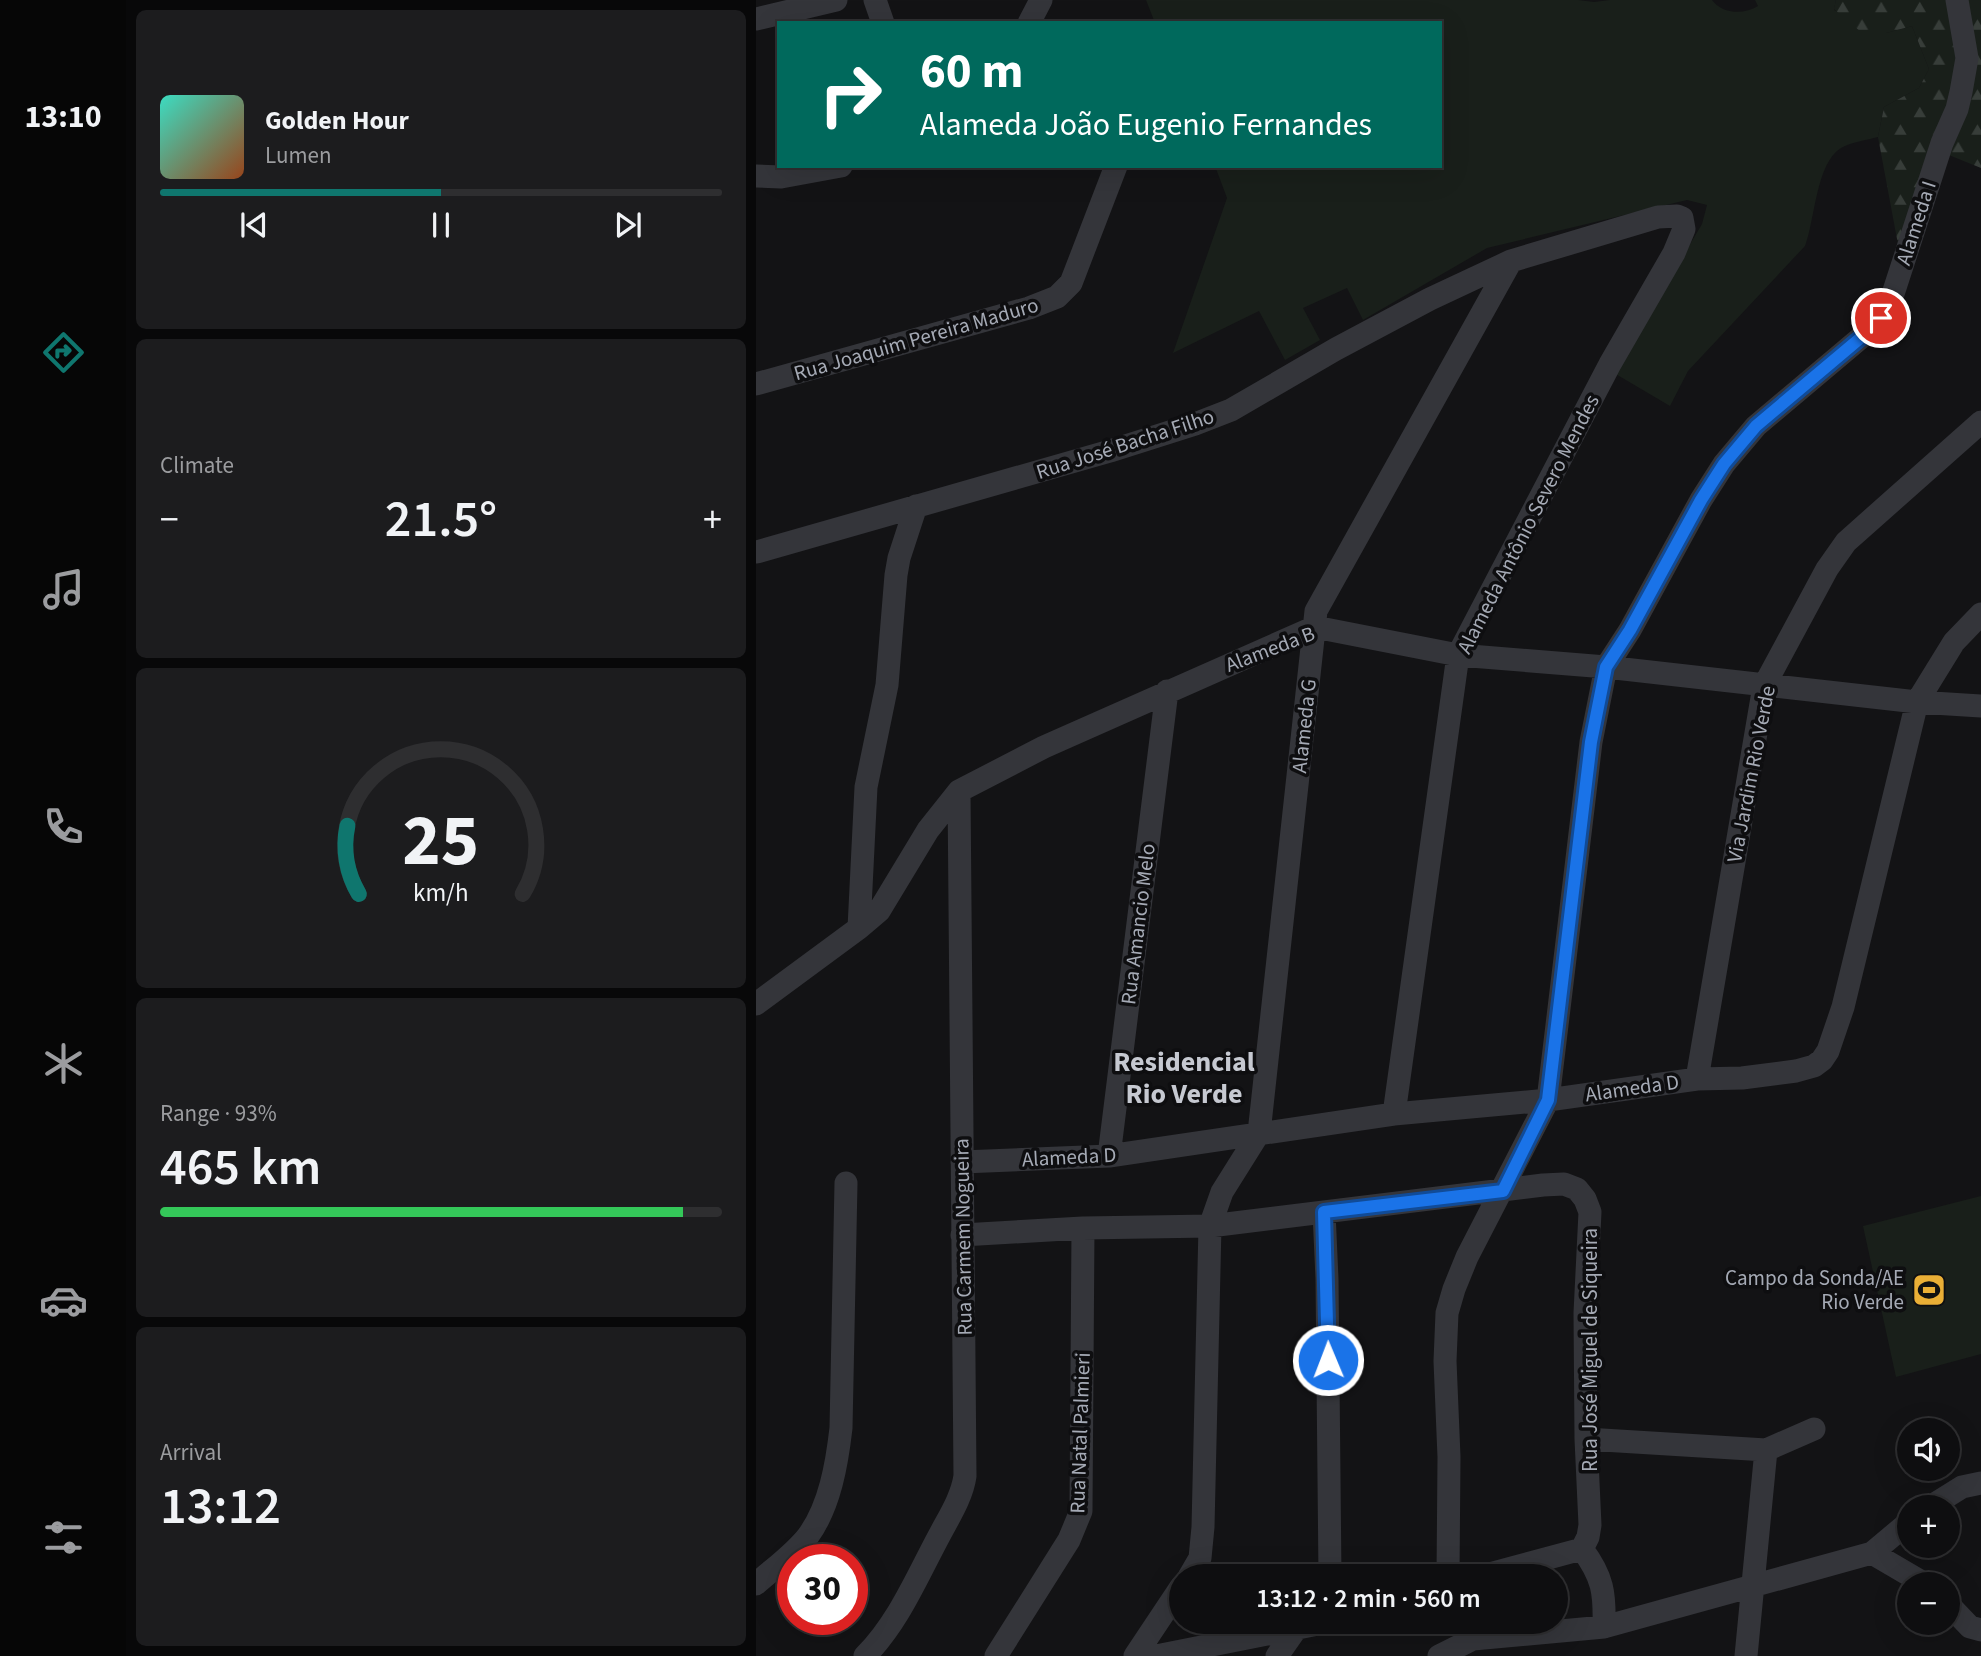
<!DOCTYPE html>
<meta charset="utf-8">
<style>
:root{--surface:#0e0e10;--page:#1c1c1e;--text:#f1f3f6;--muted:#9b9c9f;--line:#2e2e30;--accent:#0f766e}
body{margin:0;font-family:"Source Sans 3",sans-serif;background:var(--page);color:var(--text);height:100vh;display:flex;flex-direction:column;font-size:26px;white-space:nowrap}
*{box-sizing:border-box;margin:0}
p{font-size:23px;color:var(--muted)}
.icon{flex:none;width:38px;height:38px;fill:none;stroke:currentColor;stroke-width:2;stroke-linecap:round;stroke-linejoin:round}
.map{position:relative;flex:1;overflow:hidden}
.panel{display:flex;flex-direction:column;gap:10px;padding:10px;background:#080809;width:630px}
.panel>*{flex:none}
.guide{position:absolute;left:21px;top:21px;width:665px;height:147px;border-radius:0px;box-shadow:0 7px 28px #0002,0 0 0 2px var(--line);background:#00695c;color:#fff;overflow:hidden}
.buttons{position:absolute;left:1141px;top:1418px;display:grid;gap:14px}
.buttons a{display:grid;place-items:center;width:63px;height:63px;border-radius:50%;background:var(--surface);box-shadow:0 7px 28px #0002,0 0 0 2px var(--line);font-size:35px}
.speed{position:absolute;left:21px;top:1544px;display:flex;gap:14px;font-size:35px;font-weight:700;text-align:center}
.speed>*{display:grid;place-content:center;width:91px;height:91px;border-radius:50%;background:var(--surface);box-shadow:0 7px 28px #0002,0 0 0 2px var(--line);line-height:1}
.speed .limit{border:10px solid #d22;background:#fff;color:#111}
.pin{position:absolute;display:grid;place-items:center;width:60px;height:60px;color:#fff;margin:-30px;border:4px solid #fff;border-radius:50%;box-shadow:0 2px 7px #0007}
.me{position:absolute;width:77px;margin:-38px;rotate:359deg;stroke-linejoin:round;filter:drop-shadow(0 0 5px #0008)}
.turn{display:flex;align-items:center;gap:24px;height:147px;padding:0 28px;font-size:32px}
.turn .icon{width:91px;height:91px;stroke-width:2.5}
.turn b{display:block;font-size:49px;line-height:60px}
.big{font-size:52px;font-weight:600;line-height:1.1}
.panel .card{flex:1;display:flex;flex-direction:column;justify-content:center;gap:10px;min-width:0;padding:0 24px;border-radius:10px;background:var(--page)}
.panel .dial{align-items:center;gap:0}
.dial svg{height:182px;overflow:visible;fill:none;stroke:var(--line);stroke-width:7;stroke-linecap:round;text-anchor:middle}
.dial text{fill:var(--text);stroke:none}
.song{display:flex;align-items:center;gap:21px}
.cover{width:84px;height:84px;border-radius:10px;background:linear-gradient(135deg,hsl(170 70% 55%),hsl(20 70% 35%))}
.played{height:7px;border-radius:4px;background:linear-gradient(90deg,var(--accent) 50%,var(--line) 50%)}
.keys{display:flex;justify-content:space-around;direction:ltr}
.heat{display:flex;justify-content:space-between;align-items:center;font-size:38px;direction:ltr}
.charge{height:10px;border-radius:5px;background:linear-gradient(90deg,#34c759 93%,var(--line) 0)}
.trip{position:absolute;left:413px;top:1564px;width:399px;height:70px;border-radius:35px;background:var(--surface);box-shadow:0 7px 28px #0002,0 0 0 2px var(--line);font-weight:600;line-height:70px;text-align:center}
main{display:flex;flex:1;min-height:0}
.menu{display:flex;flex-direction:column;width:126px;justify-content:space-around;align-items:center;background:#060606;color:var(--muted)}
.menu .icon{width:49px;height:49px}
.menu .on{color:var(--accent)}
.menu b{font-size:32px;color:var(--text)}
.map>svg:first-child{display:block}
.green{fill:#191f1a}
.forest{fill:url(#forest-firs)}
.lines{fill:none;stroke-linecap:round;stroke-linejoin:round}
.minor{stroke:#34353a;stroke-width:23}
.route-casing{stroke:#114b97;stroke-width:18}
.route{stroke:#1a73e8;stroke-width:12}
.labels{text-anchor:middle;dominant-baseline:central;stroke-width:7;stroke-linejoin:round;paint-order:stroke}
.street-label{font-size:21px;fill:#a5aab5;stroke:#0e0e10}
.poi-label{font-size:21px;fill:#a5aab5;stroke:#0e0e10;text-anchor:end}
.district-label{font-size:28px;font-weight:bold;fill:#c6c9d1;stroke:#0e0e10}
</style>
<main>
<nav class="menu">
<b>13:10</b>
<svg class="icon on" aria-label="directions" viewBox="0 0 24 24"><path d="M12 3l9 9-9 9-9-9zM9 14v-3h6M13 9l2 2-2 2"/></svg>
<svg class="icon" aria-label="music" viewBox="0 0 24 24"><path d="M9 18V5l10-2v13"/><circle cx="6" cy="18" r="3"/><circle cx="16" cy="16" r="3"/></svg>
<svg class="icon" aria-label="phone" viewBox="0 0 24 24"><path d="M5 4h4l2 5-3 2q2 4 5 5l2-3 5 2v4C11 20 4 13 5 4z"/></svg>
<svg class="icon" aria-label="climate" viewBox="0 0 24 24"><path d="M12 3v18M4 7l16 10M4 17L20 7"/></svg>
<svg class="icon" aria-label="car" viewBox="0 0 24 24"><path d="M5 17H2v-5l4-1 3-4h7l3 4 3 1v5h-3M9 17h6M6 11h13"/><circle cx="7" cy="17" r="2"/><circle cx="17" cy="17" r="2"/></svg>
<svg class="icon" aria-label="filters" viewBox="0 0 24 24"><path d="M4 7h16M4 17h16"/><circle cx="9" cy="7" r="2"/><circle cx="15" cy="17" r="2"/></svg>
</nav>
<section class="panel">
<div class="card">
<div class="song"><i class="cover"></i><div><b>Golden Hour</b><p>Lumen</p></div></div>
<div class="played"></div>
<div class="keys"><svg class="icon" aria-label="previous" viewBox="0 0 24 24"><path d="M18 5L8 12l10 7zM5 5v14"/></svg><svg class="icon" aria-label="pause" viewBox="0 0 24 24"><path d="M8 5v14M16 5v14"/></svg><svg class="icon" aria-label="next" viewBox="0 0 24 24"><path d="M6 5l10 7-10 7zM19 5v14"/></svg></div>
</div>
<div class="card"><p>Climate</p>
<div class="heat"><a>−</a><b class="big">21.5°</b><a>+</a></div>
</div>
<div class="card dial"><svg viewBox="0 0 100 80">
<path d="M14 69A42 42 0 1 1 86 69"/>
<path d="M14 69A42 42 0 0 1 9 39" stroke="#0f766e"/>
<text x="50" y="56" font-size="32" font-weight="700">25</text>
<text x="50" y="72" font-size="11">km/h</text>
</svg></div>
<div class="card"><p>Range · 93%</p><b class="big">465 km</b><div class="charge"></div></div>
<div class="card"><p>Arrival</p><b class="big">13:12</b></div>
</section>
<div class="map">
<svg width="1225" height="1656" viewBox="0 0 1225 1656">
<defs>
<pattern id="forest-firs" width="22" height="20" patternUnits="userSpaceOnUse" patternTransform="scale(1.75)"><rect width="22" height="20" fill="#191f1a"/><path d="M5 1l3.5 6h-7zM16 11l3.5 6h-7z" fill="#373d39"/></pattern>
</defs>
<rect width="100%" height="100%" fill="#131315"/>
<path class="green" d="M390,0H822L838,2L854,0H956C966,14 988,15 1002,6L999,0H1080L1078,10L1130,33L1156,26L1173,69L1163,88L1128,107L1122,137C1111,140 1095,142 1085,148C1060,163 1059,220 1049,246L932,371L914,406L858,373L946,224L951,205L931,200L731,248L607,320L591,288L547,308L564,340L529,360L503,311L417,353L471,198L459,166H684V23H399Z
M1225,1196V1354L1140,1377L1107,1226Z"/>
<path class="forest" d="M1080,0H1196L1206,62L1144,255L1122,137L1128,107L1163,88L1173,69L1156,26L1130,33L1105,32L1078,9Z
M1204,0H1225V168L1188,153L1196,134Z"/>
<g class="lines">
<path class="minor" d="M119,0L127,23
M0,19L80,0
M273,23L285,0
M0,176L25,177L85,166
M0,384L273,308L301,297L315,283L360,166
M1,552L354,451L439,424L475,410L580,349L674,299L755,261L902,217L921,216L926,218L928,229L918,253L854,364L702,655L638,1114
M103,928L110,787L131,685L140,575L143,558L160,506
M0,1004L103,928L123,911L172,830L203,791L288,747L559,627L702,655L850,667L1161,702L1225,706
M941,1079L1008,686L1071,569L1090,542L1225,422
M353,1156L411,691
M206,1162L353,1156L638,1114L792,1100L941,1079L986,1078L1040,1071L1058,1066L1066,1060L1072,1051L1087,1007L1161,702L1198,642L1225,614
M568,1212L571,1279L574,1577
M206,1235L327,1228L454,1226L787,1185L808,1184L821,1189L829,1199L834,1212L829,1313L830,1439L834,1525L832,1537L826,1549
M830,1439L1010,1450L1058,1429
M1174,1507L1206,1487L1225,1483
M826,1549C847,1577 849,1593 848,1627
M1116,1553L1169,1584
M433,1577L444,1558L447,1527L454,1226L466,1192L503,1133L560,611L755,261
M692,1577L693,1457L689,1361L691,1313L698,1289L711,1257L792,1100L835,742L850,667L874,630L945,500L968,464L1000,426L1108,335C1120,323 1129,312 1136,297L1186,143L1201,109L1205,92L1211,58L1201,0
M722,1577L826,1549
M0,1584C18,1568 38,1554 52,1536C74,1506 81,1463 85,1428L90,1183
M1192,1604L1214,1627L1225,1630
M109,1656C142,1623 161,1577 183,1536C193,1517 206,1497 209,1476L203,791
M240,1656L313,1540L325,1511L327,1228
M379,1656L425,1587
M400,1656L572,1622
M521,1656L540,1629
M683,1656L717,1639L848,1627L1116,1553L1153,1522
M990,1656L1010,1450"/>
</g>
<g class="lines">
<defs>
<path id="route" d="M572,1360L568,1212L747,1191L792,1100L835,742L850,667L874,630L945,500L968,464L1000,426L1108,335L1125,318"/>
</defs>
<use href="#route" class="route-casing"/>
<use href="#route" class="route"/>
</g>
<defs>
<symbol id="stadium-square" viewBox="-11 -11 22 22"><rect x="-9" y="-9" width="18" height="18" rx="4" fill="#eaaf36" stroke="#0e0e10"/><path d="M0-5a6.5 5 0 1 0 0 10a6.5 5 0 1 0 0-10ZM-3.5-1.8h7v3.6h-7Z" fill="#111"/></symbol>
</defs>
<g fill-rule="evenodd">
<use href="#stadium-square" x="1154" y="1271" width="38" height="38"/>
</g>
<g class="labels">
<g class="street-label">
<text transform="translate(1160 223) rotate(-72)">Alameda I</text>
<text transform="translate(160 339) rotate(-16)">Rua Joaquim Pereira Maduro</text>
<text transform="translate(369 444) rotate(-18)">Rua José Bacha Filho</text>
<text transform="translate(772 524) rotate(-63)">Alameda Antônio Severo Mendes</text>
<text transform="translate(514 649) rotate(-21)">Alameda B</text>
<text transform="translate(548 726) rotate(-84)">Alameda G</text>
<text transform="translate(995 774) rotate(-79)">Via Jardim Rio Verde</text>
<text transform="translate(382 924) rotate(-83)">Rua Amancio Melo</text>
<text transform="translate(876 1088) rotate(-8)">Alameda D</text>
<text transform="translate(313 1157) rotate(-3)">Alameda D</text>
<text transform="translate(207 1237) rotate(-91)">Rua Carmem Nogueira</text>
<text transform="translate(834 1350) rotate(-90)">Rua José Miguel de Siqueira</text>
<text transform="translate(324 1433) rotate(-88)">Rua Natal Palmieri</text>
</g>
<g class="poi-label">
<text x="1148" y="1278">Campo da Sonda/AE<tspan x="1148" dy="24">Rio Verde</tspan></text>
</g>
<g class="district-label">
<text x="428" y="1062">Residencial<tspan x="428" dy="32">Rio Verde</tspan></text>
</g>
</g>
</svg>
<div class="buttons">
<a><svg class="icon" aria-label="sound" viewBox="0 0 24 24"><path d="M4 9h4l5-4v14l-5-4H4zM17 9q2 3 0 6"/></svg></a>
<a>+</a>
<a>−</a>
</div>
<div class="speed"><div class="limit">30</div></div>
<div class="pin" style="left:1125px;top:318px;background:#d93025"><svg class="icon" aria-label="arrive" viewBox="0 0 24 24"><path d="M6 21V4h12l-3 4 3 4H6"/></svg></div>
<svg class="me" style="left:572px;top:1360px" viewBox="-20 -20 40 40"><circle r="17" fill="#1a73e8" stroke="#fff" stroke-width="3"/><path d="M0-11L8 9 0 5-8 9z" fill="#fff"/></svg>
<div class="trip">13:12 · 2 min · 560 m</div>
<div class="guide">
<div class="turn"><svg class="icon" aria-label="right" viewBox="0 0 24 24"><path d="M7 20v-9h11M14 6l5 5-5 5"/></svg><div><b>60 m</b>Alameda João Eugenio Fernandes</div></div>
</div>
</div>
</main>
